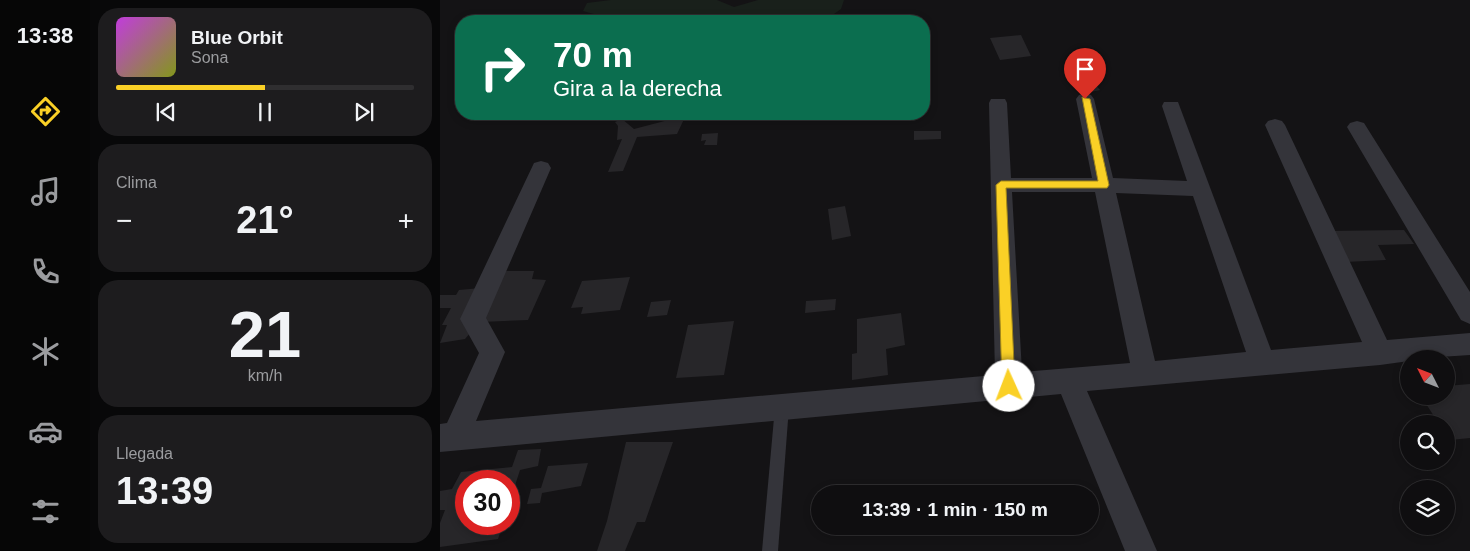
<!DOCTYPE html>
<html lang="es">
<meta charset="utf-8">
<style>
:root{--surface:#0f0e10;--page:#1d1c1e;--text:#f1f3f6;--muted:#9b9c9f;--line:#2f2e30;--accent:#fad026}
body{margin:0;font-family:Helvetica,sans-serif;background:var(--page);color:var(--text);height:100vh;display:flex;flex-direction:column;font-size:19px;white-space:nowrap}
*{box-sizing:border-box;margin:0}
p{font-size:16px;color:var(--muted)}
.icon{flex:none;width:28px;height:28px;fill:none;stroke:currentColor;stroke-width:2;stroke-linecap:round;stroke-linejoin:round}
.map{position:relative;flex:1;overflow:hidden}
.sheet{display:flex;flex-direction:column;gap:8px;padding:8px;background:#080809;width:350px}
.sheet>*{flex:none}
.top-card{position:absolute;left:15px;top:15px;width:475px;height:105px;border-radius:20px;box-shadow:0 2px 8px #0003,0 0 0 1px var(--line);background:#0b6e4f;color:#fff;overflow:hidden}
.needle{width:32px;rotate:312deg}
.fabs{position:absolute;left:960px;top:350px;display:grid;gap:10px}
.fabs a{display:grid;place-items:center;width:55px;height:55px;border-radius:50%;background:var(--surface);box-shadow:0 2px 8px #0003,0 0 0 1px var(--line);font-size:25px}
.speed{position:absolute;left:15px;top:470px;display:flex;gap:10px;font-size:25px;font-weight:700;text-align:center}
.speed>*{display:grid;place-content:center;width:65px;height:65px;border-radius:50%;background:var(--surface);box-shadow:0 2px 8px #0003,0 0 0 1px var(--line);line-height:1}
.speed .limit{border:8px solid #d22;background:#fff;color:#111}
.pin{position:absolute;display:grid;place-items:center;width:42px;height:42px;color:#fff;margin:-51px -21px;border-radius:50% 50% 50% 0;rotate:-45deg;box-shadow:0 0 5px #0007}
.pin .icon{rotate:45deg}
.me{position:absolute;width:55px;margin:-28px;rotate:358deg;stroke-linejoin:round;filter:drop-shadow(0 0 4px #0008)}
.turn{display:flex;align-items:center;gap:18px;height:105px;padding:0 15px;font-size:22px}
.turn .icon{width:65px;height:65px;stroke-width:2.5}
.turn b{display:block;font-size:35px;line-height:42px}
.big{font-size:38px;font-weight:600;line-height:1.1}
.sheet .widget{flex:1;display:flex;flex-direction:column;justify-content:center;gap:8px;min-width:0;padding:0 18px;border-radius:20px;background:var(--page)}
.sheet .dial{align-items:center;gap:0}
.dial b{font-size:65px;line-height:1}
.song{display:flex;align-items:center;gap:15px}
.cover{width:60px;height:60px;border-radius:8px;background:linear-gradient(135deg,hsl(290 70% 55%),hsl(70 70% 35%))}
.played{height:5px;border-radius:2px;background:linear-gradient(90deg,var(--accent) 50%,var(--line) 50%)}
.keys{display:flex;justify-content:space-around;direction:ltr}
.heat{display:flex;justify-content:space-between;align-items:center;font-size:28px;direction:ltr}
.trip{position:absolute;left:371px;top:485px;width:288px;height:50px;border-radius:25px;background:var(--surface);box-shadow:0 2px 8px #0003,0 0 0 1px var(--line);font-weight:600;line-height:50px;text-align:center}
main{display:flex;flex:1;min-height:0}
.menu{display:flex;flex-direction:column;width:90px;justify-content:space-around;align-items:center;background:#060606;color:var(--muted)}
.menu .icon{width:35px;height:35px}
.menu .current{color:var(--accent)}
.menu b{font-size:22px;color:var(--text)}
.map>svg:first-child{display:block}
.green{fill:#19201b}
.building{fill:#272629}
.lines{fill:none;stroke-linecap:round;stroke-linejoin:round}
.lane{fill:#34343a;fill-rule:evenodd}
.street{fill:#34343a;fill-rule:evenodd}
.route{fill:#fad026;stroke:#a28719}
</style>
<main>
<nav class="menu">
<b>13:38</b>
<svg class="icon current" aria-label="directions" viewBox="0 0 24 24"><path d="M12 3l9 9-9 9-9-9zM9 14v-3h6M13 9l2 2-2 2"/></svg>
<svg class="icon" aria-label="music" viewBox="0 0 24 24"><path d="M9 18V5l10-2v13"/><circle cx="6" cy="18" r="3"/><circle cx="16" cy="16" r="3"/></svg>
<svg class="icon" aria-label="phone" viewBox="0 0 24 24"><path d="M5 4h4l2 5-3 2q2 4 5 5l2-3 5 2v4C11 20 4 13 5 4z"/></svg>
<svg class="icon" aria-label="climate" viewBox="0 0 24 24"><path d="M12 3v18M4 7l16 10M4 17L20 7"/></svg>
<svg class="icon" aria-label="car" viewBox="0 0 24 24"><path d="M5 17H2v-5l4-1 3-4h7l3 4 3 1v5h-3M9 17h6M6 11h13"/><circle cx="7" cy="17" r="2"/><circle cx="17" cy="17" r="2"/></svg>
<svg class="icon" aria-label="filters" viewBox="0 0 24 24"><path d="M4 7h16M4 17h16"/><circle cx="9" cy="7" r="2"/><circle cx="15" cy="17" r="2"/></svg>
</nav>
<section class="sheet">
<div class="widget">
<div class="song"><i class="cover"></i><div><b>Blue Orbit</b><p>Sona</p></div></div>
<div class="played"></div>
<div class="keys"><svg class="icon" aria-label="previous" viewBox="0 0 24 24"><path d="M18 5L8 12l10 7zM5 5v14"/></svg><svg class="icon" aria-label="pause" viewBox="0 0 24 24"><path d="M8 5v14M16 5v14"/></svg><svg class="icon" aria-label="next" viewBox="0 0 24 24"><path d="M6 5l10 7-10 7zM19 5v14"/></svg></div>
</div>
<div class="widget"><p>Clima</p>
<div class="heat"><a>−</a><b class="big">21°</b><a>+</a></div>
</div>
<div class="widget dial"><b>21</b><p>km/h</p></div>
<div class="widget"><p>Llegada</p><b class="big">13:39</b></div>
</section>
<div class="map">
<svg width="1030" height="551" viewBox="0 0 1030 551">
<rect width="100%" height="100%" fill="#141315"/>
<path class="green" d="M171,0H277L294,7L318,0H404L401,9L384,21H178L143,11L147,3Z"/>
<path class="building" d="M581,35L591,56L560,60L550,38Z
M654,83L660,90L641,94L635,88Z
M240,117H245L237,134L197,137L183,171L168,172L182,139L177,140L178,126L175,122L182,119L194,129Z
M474,131H501V139L474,140Z
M278,133L277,145H264L266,140L261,141L262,134Z
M405,206L411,236L392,240L388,209Z
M964,230L974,244L938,245L946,260L905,262L889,231Z
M61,271H94L92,279L106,280L88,320L41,322Z
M190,277L180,310L141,314L143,307L131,308L142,281Z
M41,288L31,332L25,339L0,343L7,325H2L11,308H0V295H16L19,290Z
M396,299L395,310L365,313L366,301Z
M231,300L227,315L207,317L211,302Z
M461,313L465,345L446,349L448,375L412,380V354L417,353V319Z
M294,321L284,375L236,378L248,325Z
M1030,384V438L1010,440L1006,434V424H999L981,396H1006V386Z
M186,442H233L205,522H197L185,551H157L167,521Z
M101,449L98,466L80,470L69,504V481H26V524H63L58,539L0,547V523L5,510H0V491L12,489L21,472L72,467L78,450Z
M148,463L141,486L102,493L100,503L87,504L91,489L101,488L108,466Z"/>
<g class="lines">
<path class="lane" d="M342,401L347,403L349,407L338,551H322L335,407L337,403Z"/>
<path class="street" d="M645,93L651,95L654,99L673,178L747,181L722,106L724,102H738L831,350L922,342L825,125L828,121L835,119L842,121L845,125L947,340L1030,333V355L969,359V361L940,365L647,391L717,551H685L621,394L0,452V424L7,423L39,353L20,319L94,163L101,161L108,163L111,168L46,318L65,352L36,421L555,375L549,103L551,99H565L567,103L571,178H652L636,99L639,95ZM572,192H655L690,363L582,372ZM676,193L753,196L806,352L715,361Z
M917,121L924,123L1030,292V324L1021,320L907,127L910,123Z"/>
</g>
<path class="route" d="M642,97L650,99L669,185L667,188H566L575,386L573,390L569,391L564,390L562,386L556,185L561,181H658Z"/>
</svg>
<div class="fabs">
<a><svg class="needle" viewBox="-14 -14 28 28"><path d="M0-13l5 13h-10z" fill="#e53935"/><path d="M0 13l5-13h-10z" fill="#9b9c9f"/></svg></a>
<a><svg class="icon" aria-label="search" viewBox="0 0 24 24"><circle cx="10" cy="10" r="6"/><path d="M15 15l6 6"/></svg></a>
<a><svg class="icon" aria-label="layers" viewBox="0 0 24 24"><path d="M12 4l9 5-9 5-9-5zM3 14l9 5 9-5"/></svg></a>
</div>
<div class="speed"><div class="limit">30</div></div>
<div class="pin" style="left:645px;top:99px;background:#d93025"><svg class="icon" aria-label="arrive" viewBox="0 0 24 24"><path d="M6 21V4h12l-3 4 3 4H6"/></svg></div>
<svg class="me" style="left:569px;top:386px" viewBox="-20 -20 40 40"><circle r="19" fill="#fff"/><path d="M0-13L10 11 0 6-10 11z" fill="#fad026"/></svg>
<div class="trip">13:39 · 1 min · 150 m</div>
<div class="top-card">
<div class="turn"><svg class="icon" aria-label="right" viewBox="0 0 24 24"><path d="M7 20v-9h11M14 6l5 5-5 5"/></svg><div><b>70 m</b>Gira a la derecha</div></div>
</div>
</div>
</main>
